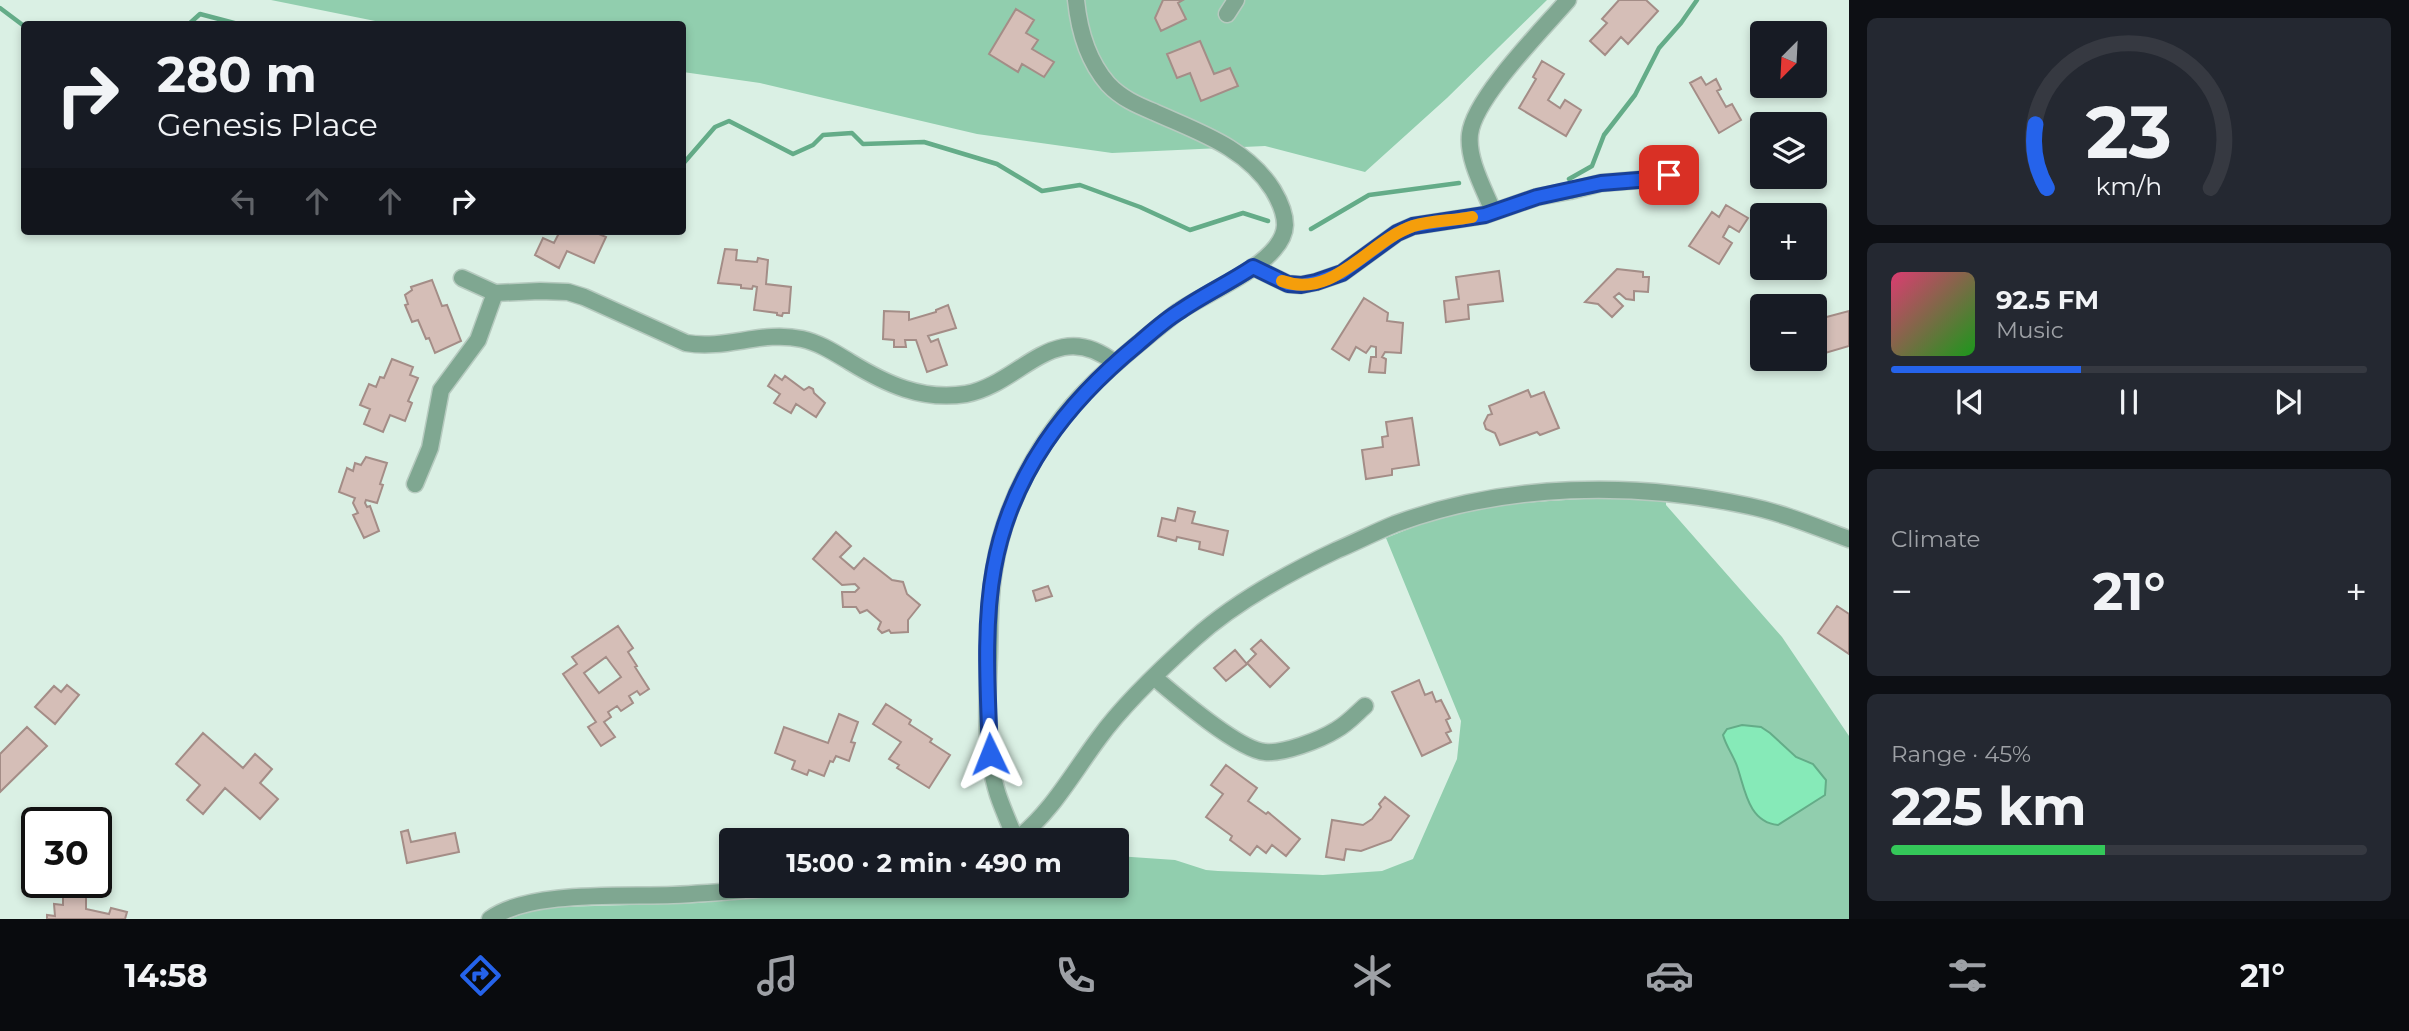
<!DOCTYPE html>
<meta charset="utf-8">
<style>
:root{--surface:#171b24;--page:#242831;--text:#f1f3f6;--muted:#9ea1a6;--line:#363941;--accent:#2563eb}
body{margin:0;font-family:Montserrat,sans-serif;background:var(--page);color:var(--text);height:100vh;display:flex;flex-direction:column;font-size:26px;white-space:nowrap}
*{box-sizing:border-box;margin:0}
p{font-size:23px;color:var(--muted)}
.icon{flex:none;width:38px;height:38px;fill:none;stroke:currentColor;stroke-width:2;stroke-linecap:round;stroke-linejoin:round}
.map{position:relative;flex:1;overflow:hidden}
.details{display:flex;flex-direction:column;gap:18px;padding:18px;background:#0d0f14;width:560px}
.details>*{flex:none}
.banner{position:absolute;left:21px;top:21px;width:665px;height:214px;border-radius:7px;box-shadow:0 4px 10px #0003;background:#171b24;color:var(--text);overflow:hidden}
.needle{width:46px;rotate:204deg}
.tools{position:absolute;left:1750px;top:21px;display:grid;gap:14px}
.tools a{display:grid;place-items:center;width:77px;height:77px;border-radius:7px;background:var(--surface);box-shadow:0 4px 10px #0003;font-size:35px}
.speed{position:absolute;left:21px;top:807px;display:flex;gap:14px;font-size:35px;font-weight:700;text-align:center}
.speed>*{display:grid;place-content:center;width:91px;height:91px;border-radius:50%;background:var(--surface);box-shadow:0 4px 10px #0003;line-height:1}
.speed .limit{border:4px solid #111;border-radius:10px;background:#fff;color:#111}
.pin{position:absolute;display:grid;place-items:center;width:60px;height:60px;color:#fff;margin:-30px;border-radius:14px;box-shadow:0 4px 10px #0006}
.me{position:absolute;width:77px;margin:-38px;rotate:358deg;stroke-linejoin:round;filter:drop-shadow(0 0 5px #0008)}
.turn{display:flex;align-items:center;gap:24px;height:147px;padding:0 21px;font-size:32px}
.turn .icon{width:91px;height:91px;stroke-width:2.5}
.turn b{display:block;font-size:49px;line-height:60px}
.lanes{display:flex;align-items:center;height:66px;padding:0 21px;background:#0003;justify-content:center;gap:35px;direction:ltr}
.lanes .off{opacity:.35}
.big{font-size:52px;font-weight:700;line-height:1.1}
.details .card{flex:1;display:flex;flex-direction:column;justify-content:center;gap:10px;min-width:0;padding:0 24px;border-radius:10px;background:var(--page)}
.details .dial{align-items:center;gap:0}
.dial svg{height:182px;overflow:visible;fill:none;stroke:var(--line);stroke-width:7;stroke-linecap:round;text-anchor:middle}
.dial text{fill:var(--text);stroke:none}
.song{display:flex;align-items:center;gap:21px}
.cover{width:84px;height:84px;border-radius:10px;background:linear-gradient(135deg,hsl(340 70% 55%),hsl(120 70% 35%))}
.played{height:7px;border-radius:4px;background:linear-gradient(90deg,var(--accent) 40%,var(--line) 40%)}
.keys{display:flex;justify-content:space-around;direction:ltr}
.heat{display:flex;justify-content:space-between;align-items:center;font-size:38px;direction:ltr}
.charge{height:10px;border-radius:5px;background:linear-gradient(90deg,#34c759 45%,var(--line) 0)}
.trip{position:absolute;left:719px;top:828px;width:410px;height:70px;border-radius:7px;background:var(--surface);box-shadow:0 4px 10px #0003;font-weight:700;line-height:70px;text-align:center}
.tabs{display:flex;height:112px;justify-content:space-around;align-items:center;background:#090b0e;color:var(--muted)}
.tabs .icon{width:49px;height:49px}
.tabs .current{color:var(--accent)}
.tabs b{font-size:32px;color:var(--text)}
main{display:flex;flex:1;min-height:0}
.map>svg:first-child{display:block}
.green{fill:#91ceae}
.water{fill:#86eab8;stroke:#64ac88;stroke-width:2}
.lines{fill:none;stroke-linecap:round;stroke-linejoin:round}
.stream{stroke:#64ac88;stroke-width:4.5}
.building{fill:#d5beb7;stroke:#a48d87;stroke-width:2;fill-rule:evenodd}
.street-casing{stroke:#b6cabf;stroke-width:19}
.street{stroke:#7fa791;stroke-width:16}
.route-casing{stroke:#184099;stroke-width:18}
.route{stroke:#2563eb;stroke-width:12}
.slow{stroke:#f59e0b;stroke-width:12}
</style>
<main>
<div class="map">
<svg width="1849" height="919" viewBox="0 0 1849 919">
<rect width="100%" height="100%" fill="#daf0e4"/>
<path class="green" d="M271,0H1547L1447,98L1365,172L1265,146L1112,153L977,134L760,83L683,72L682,24H390Z
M1624,497L1666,502V505L1782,637L1849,736V919H509L533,910L560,907L698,903L858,886H1116L1117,856L1175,860L1206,870L1218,871L1323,875L1382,871L1413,859L1457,759L1461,721L1386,538C1411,528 1436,517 1463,511C1516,501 1570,500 1624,497Z"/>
<path class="water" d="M1742,725L1761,727L1770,733L1796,757L1813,764L1826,780L1825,795L1778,825C1748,822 1745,789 1737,766C1733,755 1726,746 1723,735L1727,729Z"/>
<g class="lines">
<path class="stream" d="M0,8L24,26
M189,24L200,14L238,24
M682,165L715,127L729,121L793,154L813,145L823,135L852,133L863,144L924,142L997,164L1042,191L1080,185L1140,207L1190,230L1243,213L1268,221
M1569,179L1592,166L1604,135L1635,95L1659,48L1681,23L1697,0
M1311,229L1369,195L1459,183"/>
</g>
<path class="building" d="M1163,0H1183L1178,3L1186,19L1161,31L1155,18Z
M1619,0H1646L1658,11L1628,44L1621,37L1605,55L1590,41L1607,23L1602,19Z
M1016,9L1034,20L1026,33L1038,40L1032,49L1054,62L1044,77L1022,64L1018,72L989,54Z
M1200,41L1214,74L1230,68L1238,86L1201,101L1190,73L1177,78L1167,54Z
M1542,61L1564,74L1548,100L1560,108L1565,100L1581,110L1566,136L1519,108L1536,79L1533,77Z
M1701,77L1706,85L1716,79L1721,89L1717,91L1726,107L1732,104L1741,120L1719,133L1690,83Z
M1726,205L1748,218L1739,232L1729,226L1723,237L1732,243L1719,264L1689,246L1712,212L1719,217Z
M560,231H592L606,237L594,263L567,251L559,268L535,255L543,238L554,243Z
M725,249L737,250L736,260L757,262L758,258L768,260L766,284L791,287L789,313H783L782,316L777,315V313L754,310L757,287L753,286L752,289L741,288V285L718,283Z
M1617,269L1643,272V277H1649L1648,292L1634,291V300L1626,299L1619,293L1614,297L1623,306L1612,317L1598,304L1585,302Z
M1499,271L1503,301L1468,305L1469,319L1446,322L1444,301L1459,299L1456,277Z
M432,280L442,306L447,305L461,341L435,353L429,338L426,339L418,320L412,322L405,305L408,304L405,295L412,290L411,287Z
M1364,298L1388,313L1387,321L1403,323L1401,353L1385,352L1382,357L1386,359L1385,373L1369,372L1371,357H1376V347L1371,346L1366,353L1356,347L1349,360L1332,349Z
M948,305L956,328L928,336L931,342L938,339L947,365L927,372L916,340H905L906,347H894V340L883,339L884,311L909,312V320L936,312V310Z
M1849,311V346L1815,356V338L1824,335L1819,319Z
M392,359L413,367L410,375L418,378L408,401L412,403L405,421L390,415L383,432L364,424L370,409L360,405L369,384L376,387L380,377L384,378Z
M775,375L782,380L785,376L804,390L809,387L813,389L814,393L825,403L816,417L796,404L791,413L774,403L780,394L768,386Z
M1528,390L1531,397L1544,392L1559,428L1540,435L1537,432L1500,445L1495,433L1486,429L1484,423L1488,415L1492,414L1489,406Z
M1412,418L1419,465L1392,469V475L1366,479L1362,450L1383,447L1382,437L1388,436L1386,422Z
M366,457L387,463L380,484L383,485L377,503L366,500L365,503L367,507L370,506L379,531L364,538L353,515L358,513L353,503L355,498L339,492L347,468L353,471L355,463L361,465Z
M1178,508L1195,512L1192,523L1228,531L1223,555L1199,549L1200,542L1177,537L1176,541L1158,536L1162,518L1175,521Z
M836,532L851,546L840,557L854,569L864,558L892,580L903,582L907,594L920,605L908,620V632L891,633L889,630L882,633L878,629L881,622L867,610L860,613L856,607H843L842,592H855L859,588L855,584L842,585L813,559Z
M1048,586L1052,596L1036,601L1033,591Z
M1837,606L1849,614V654L1818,633Z
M618,626L633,648L628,652L637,666L635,667L649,689L640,695L637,691L629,696L633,703L621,711L617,706L608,712L611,717L604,722L615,737L601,746L588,727L596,722L563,674L577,664L572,657ZM606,657L621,677L599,693L584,673Z
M1261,640L1289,668L1270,687L1247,663L1256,654L1251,649Z
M1235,650L1247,664L1226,681L1214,668Z
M1419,680L1425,695L1432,692L1436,702L1441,700L1450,718L1446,720L1451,731L1446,733L1451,742L1422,756L1392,692Z
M67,685L79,695L55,724L35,707L54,686L61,692Z
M886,704L911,720L909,724L932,739L930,742L950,755L929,788L897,768L899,765L889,759L901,742L873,724Z
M839,714L858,722L851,742L855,743L849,761L836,756L833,762L830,761L824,776L809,770L807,775L792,769L795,761L775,753L784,727L828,743Z
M27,727L47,746L0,792V754Z
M203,733L243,768L255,754L272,769L260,783L278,799L260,819L225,788L203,814L187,800L200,785L176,764Z
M1226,765L1257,788L1248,801L1266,814L1268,812L1300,839L1286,856L1272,845L1266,853L1257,846L1250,855L1230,840L1232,836L1206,817L1223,794L1211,785Z
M1385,797L1409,816L1391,840L1361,851L1346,849L1344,860L1326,857L1332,820L1363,825L1372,819L1381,807L1379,804Z
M408,830L411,842L455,833L459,852L407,863L401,832Z
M63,894L86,897V909L109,914L111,908L127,912L125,919H47V915L55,916L54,904L63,905Z"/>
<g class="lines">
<defs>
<path id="street" d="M1227,14L1236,0
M1493,211C1484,189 1467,159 1470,134C1474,98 1543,29 1568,0
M1253,267L1288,284L1301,285L1316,282L1342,273L1397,233L1413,226L1485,215L1537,197L1570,191L1601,183L1651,179L1687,171
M462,278L495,293L540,291L568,292L584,297L686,343C727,350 762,330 802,339C820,343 835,353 850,362C886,384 922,401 966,394C1021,384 1055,315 1115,363
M415,484L430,448L441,390L478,340L495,293
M1155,678C1176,696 1239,750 1265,752C1283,754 1320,740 1336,730C1347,724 1356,714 1365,706
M1016,840C1010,825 1003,810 998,795C984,752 987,701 989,656C990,628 989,598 994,570C1004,503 1042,434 1090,387C1116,361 1146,337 1175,314C1203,293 1284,264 1285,225C1285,213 1279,200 1273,190C1246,147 1198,132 1154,112C1137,105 1121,98 1108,84C1088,61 1079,30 1076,0
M1016,840C1052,812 1072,774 1099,738C1122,706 1164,666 1194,639C1235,602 1286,574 1337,550C1356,542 1375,532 1395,524C1506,483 1634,481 1749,506C1783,513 1816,527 1849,539
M490,919C529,890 625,897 673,895C715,893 755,889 796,886"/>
</defs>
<use href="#street" class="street-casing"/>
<use href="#street" class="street"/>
</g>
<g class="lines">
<defs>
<path id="route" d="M990,754C988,694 983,627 994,568C1011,474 1066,403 1138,344C1151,333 1165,320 1180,311C1203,295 1229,283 1253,267L1288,284L1301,285L1316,282L1342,273L1397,233L1413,226L1485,215L1537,197L1601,183L1651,179L1669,175"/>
</defs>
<use href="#route" class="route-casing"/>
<use href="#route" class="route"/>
<path class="slow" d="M1282,281C1334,300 1369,241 1413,226C1432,220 1453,221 1472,217"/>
</g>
</svg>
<div class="tools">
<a><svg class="needle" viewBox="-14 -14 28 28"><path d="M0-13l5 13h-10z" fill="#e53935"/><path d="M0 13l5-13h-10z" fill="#9ea1a6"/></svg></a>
<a><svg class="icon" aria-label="layers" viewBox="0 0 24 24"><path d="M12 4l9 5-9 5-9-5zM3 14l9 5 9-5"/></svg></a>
<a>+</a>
<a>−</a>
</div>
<div class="speed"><div class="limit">30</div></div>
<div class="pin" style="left:1669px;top:175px;background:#d93025"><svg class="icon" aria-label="arrive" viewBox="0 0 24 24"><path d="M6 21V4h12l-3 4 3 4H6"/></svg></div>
<svg class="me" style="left:990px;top:754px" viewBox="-20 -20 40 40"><path d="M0-17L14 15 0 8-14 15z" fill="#2563eb" stroke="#fff" stroke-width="4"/></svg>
<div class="trip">15:00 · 2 min · 490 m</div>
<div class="banner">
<div class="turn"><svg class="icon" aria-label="right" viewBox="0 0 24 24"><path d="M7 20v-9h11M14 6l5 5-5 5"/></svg><div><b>280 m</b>Genesis Place</div></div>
<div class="lanes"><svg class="icon off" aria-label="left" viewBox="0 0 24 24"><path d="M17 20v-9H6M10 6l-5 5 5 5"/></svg><svg class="icon off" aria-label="ahead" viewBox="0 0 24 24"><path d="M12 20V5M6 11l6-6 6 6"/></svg><svg class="icon off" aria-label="ahead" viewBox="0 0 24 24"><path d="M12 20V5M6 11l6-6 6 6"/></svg><svg class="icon" aria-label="right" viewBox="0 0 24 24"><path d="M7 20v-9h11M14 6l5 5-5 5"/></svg></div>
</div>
</div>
<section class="details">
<div class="card dial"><svg viewBox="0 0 100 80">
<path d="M14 69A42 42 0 1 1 86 69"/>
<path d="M14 69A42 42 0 0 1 9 41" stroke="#2563eb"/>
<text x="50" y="56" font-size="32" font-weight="700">23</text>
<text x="50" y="72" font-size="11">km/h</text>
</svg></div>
<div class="card">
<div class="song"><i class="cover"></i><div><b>92.5 FM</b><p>Music</p></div></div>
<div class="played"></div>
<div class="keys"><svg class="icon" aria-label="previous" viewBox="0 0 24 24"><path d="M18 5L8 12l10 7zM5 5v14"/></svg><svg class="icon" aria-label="pause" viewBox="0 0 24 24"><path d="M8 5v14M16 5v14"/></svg><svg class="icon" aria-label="next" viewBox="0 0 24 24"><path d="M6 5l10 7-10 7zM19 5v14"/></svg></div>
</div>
<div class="card"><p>Climate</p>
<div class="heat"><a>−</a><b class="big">21°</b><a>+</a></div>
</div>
<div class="card"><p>Range · 45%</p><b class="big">225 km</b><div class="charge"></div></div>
</section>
</main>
<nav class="tabs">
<b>14:58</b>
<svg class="icon current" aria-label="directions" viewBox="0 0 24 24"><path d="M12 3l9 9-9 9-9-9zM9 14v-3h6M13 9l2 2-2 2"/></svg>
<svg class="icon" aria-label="music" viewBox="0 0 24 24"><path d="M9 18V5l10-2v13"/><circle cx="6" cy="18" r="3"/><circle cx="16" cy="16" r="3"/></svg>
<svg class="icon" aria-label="phone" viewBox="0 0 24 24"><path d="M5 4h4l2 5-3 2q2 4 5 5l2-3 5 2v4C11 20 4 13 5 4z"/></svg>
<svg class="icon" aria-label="climate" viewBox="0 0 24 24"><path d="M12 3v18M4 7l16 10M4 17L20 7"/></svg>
<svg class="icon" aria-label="car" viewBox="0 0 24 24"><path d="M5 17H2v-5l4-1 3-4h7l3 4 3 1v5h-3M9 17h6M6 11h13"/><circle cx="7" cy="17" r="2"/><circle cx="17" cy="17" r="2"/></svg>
<svg class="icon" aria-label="filters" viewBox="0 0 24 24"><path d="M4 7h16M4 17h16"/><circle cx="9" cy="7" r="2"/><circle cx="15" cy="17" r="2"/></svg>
<b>21°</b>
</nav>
